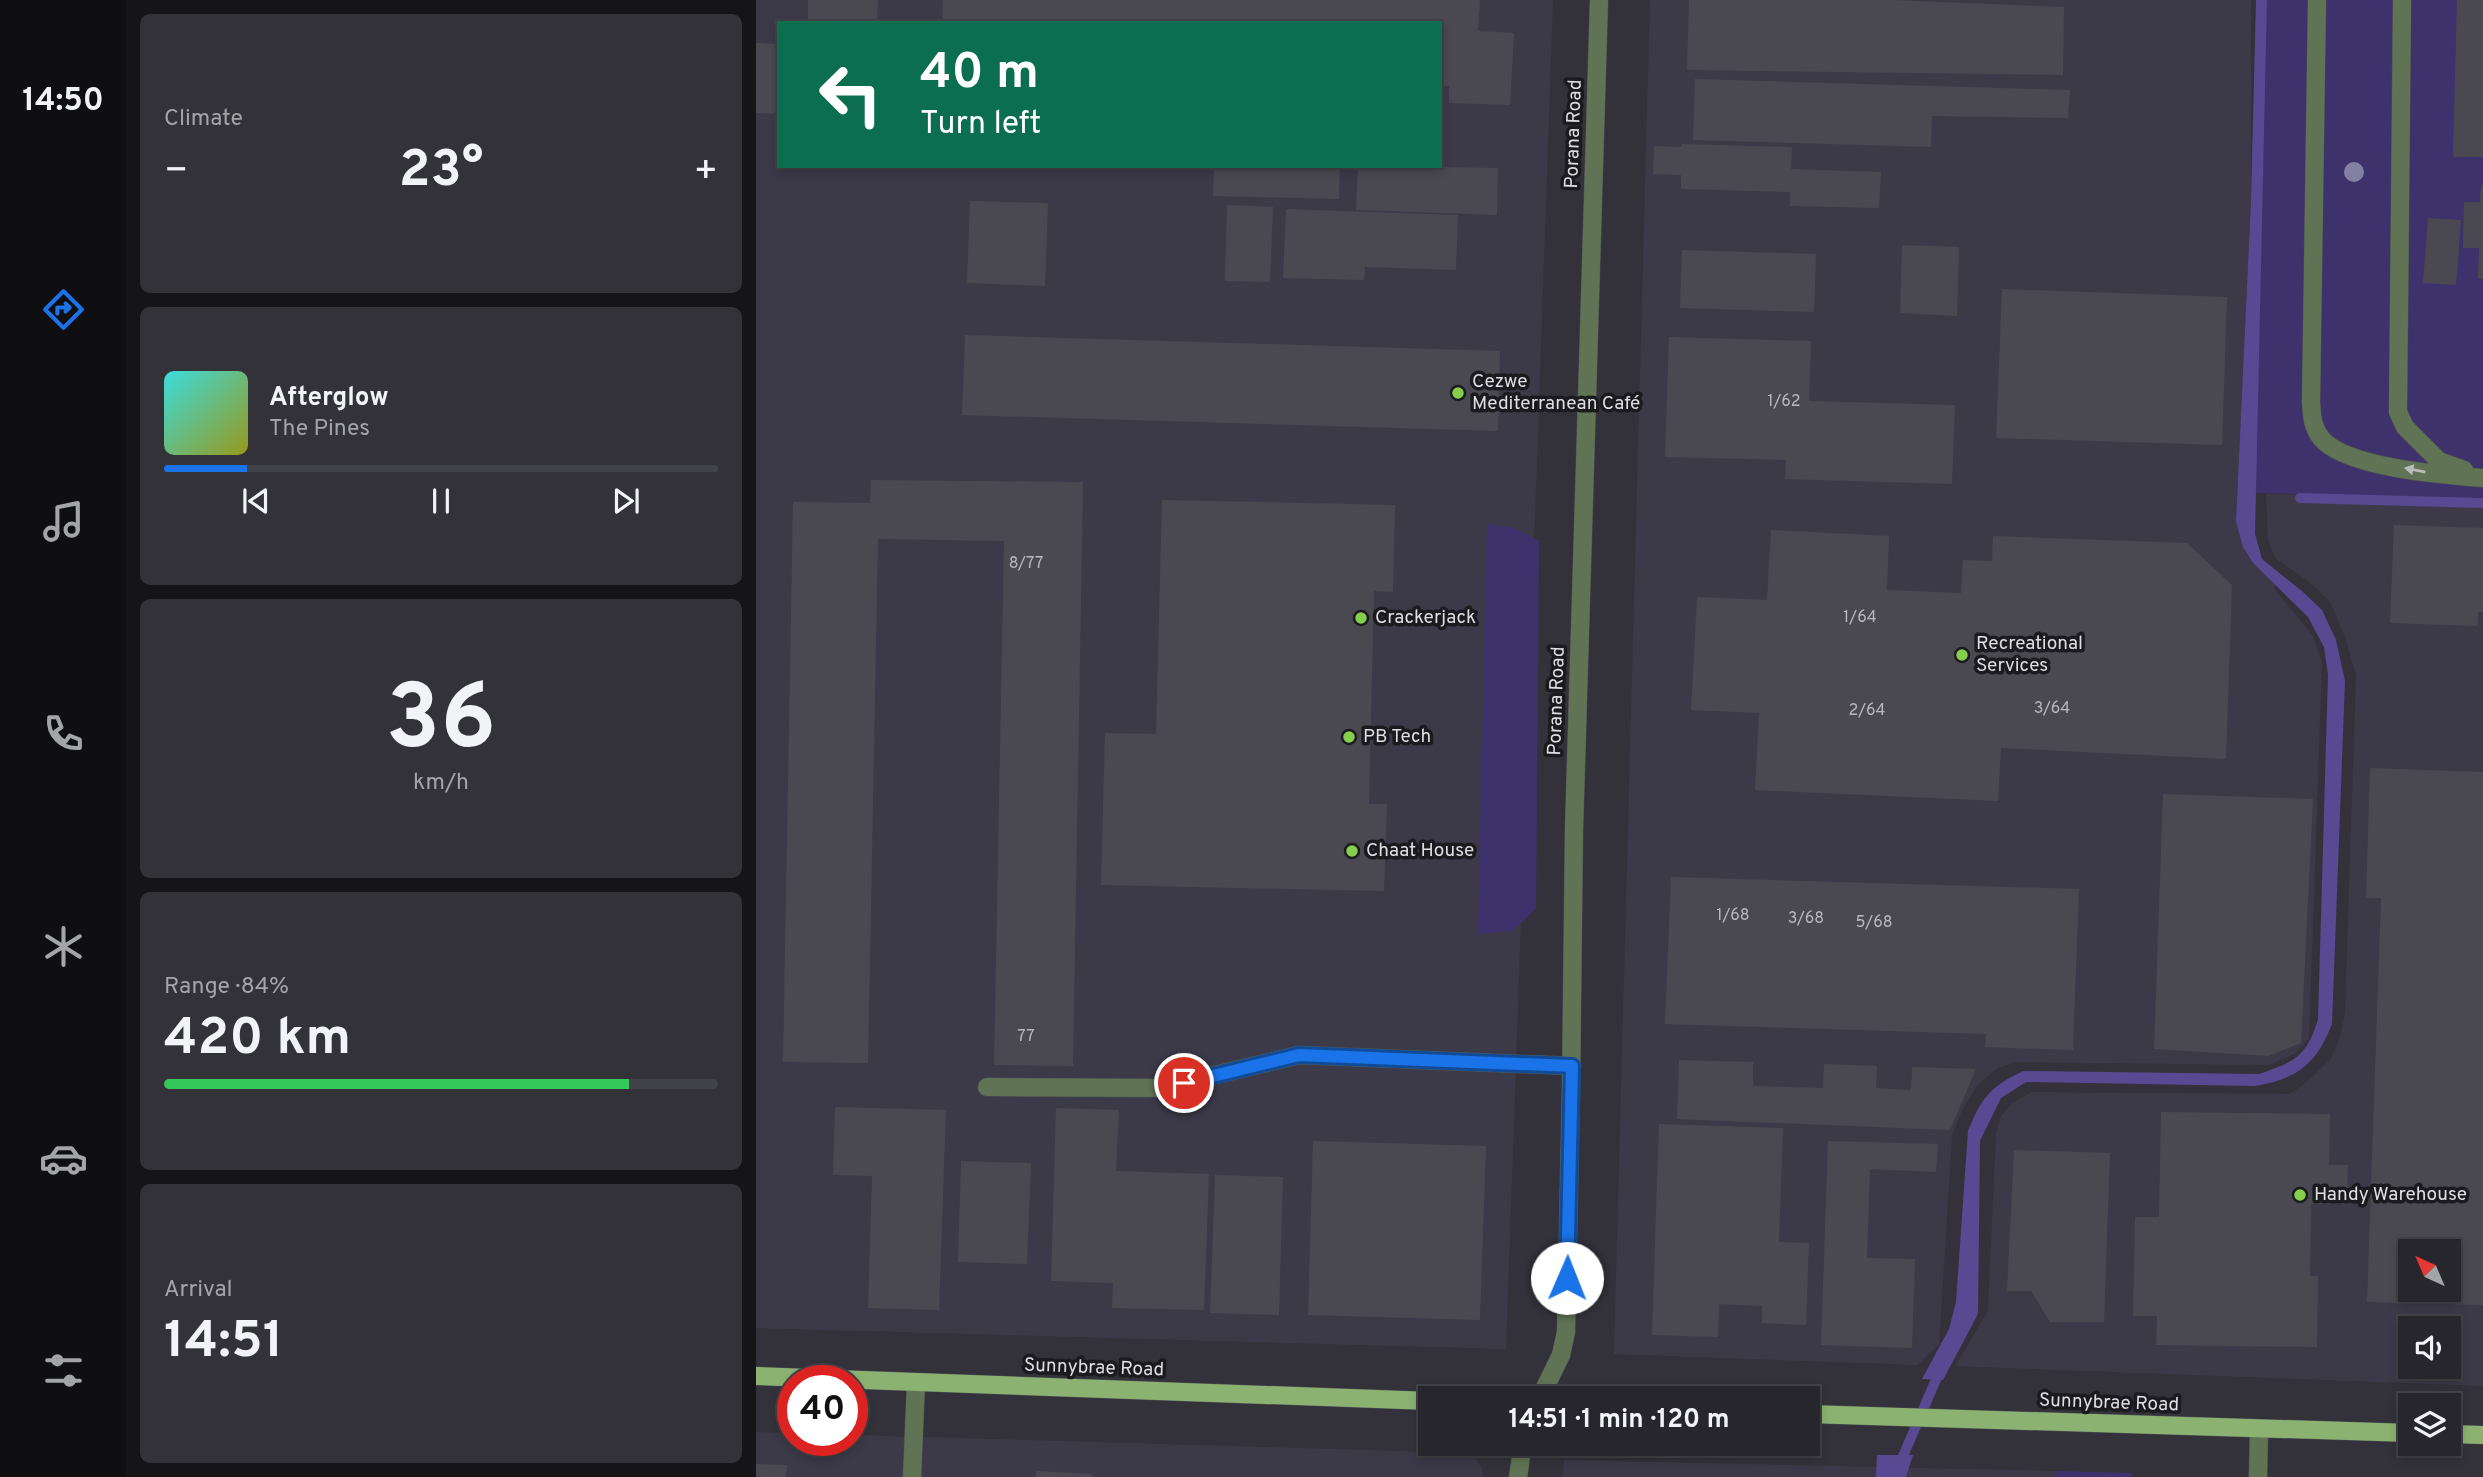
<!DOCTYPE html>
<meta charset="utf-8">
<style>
:root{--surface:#26262c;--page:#323238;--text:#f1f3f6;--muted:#a4a5a9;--line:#424348;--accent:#1a73e8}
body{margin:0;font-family:Overpass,sans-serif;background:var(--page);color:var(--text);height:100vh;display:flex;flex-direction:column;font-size:26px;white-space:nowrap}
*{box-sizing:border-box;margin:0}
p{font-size:23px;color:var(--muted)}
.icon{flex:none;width:38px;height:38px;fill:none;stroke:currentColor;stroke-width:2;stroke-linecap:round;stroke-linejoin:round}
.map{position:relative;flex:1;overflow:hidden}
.side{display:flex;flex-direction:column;gap:14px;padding:14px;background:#151518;width:630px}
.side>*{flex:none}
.guide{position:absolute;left:21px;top:21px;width:665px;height:147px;border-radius:0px;box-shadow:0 4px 10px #0003,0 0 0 2px var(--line);background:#0b6e4f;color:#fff;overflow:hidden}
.needle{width:46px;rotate:316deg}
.buttons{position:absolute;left:1642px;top:1239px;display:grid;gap:14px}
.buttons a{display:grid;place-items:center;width:63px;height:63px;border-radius:0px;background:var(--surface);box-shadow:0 4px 10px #0003,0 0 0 2px var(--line);font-size:35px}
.speed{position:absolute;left:21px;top:1365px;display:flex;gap:14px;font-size:35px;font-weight:700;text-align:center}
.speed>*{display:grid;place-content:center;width:91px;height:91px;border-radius:50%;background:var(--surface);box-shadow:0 4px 10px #0003,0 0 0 2px var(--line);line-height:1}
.speed .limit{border:10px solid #d22;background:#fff;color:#111}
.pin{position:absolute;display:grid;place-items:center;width:60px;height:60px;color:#fff;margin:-30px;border:4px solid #fff;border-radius:50%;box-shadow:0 2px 7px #0007}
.me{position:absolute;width:77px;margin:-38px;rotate:1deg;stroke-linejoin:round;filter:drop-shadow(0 0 5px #0008)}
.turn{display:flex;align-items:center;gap:24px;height:147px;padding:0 28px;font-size:32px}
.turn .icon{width:91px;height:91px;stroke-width:2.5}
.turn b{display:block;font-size:49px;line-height:60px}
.big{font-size:52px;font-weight:700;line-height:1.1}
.side .widget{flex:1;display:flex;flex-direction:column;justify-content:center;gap:10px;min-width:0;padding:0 24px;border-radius:10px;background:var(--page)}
.side .dial{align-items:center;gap:0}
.dial b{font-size:91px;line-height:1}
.song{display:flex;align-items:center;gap:21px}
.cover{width:84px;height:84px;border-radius:10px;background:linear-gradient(135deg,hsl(180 70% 55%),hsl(60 70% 35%))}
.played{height:7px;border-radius:4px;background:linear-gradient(90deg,var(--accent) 15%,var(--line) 15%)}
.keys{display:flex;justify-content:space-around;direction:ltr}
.heat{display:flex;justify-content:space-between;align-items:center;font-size:38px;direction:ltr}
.charge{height:10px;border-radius:5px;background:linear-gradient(90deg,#34c759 84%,var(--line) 0)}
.trip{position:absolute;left:662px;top:1386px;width:402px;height:70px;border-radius:0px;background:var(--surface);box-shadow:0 4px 10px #0003,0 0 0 2px var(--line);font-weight:700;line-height:70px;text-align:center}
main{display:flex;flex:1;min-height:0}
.tabs{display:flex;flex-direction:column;width:126px;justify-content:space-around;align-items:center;background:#0f0f12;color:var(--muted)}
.tabs .icon{width:49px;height:49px}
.tabs .selected{color:var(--accent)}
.tabs b{font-size:32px;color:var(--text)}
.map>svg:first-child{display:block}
.built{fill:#3c3a49;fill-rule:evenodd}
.green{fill:#3e326c}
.water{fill:#594993}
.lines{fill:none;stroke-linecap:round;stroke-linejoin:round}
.stream{stroke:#594993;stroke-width:10}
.building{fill:#4a4952;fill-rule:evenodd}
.minor-casing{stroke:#4e4e55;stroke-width:19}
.major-casing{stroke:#4e4e55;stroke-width:19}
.minor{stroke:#607354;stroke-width:18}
.major{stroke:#8bb271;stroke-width:18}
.tree{fill:#847fa5}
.oneway{fill:#b8beb8}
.route-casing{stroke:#114b97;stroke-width:18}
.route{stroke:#1a73e8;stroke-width:12}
.poi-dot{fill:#85cf4c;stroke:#1b1a1e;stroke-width:2.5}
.labels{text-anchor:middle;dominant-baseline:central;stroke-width:7;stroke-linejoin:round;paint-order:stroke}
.number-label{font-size:16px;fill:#b9b9bf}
.street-label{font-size:19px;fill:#dedee3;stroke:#1b1a1e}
.poi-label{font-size:19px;fill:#dedee3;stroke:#1b1a1e;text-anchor:start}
</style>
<main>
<nav class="tabs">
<b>14:50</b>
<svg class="icon selected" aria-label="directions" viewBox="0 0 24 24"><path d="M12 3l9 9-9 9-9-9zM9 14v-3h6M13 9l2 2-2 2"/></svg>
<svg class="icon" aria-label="music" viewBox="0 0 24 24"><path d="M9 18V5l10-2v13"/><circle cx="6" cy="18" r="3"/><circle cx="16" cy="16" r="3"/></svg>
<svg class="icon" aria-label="phone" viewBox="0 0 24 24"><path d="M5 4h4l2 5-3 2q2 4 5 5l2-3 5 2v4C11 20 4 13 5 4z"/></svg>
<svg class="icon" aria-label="climate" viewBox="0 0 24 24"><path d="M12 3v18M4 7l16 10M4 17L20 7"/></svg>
<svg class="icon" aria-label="car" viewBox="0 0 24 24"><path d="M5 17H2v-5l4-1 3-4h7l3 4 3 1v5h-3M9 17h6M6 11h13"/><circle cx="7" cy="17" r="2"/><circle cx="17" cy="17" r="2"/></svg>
<svg class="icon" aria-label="filters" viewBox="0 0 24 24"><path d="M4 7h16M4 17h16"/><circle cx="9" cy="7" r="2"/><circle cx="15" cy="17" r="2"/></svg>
</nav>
<section class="side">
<div class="widget"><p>Climate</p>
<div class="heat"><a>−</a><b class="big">23°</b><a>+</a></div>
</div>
<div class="widget">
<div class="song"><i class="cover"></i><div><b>Afterglow</b><p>The Pines</p></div></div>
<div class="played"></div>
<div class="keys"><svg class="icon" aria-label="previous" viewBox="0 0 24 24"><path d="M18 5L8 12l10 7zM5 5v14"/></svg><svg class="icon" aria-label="pause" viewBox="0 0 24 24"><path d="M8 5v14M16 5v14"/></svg><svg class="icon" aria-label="next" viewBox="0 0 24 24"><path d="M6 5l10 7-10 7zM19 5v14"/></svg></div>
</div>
<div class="widget dial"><b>36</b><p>km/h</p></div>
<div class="widget"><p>Range · 84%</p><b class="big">420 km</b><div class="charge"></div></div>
<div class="widget"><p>Arrival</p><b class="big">14:51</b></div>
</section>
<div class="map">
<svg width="1727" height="1477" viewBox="0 0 1727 1477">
<rect width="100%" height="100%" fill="#33323a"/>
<path class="built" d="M0,0H797L750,1349L0,1328ZM23,23H684V166H23Z
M894,0H1495V200L1480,522L1487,547L1497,563L1520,585L1518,588L1557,636L1566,663L1553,1038L1538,1054L1514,1065L1259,1062L1240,1069L1220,1087L1206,1110L1196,1136L1183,1345L1161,1365L858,1354Z
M1510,494L1727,498V1386L1199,1366L1232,1311L1240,1134L1245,1116L1256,1103L1276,1092L1534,1094L1552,1081L1575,1059L1584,1037L1589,1012L1600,675L1590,640L1575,603L1554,582L1520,559L1512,541ZM1654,1251H1692V1290H1654ZM1654,1328H1692V1367H1654Z
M0,1432L37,1433V1440H96V1435L645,1451L719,1458L726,1468V1477H0Z
M808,1460L1300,1471L1299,1477H807Z"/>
<path class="green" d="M1511,0H1727V498L1499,493Z
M731,524L759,528L783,541L780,909L756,931L722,934Z
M1300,1471L1376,1473V1477H1299Z"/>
<path class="water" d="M1500,0H1511L1499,534L1506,559L1547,592L1566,610L1580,640L1589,681L1576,1024C1560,1065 1541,1079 1498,1086L1270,1082L1245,1098L1224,1141L1222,1314L1187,1380L1166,1379L1193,1329L1200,1302L1212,1131C1226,1097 1234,1087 1267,1071L1503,1074C1538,1062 1551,1057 1562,1019L1572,675L1568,647L1552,617L1497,563L1487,547L1480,522L1495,200Z
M1121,1455H1157L1150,1477H1120Z"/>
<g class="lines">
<path class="stream" d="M1544,498L1727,503
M1138,1477L1185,1368"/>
</g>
<path class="building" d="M52,0H122L121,23H52Z
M187,0H724L722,31L758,33L754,105L693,103V86H684V23H186Z
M933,0H1135L1308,7L1307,75L931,70Z
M1701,0H1727V157H1698L1697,153Z
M0,43L23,44V114L0,113Z
M939,79L1314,90L1312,118L1176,116L1175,147L937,140Z
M926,144L1036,147L1035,169L1125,172L1123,208L1034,206V192L925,189V175L897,174L898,146L926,147Z
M458,166H584L583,199L457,196Z
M602,166L742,168L741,215L600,210Z
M1725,185H1727V279L1722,278L1723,248H1707L1708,202H1724Z
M214,201L292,203L289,286L211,283Z
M471,205L517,207L514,282L469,281Z
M530,209L702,215L700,270L609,267L608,280L527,278Z
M1672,218L1705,220L1700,285L1667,283Z
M1146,245L1203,247L1201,316L1144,313Z
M926,250L1060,254L1058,312L924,308Z
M1246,289L1471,297L1466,445L1240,438Z
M209,335L744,351L742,431L206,415Z
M913,337L1055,341L1053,401L1199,405L1196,484L1029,479L1030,460L909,457Z
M115,480L327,482L317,1066L238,1065L248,541L122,539L112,1063L27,1062L37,502L114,503Z
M406,500L639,505L637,592L618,591L613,804H631L628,891L345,885L349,733L400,734Z
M1638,525L1727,528V612H1722V626L1634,623Z
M1015,530L1133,536L1131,590L1205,593L1207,560L1236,561L1237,536L1431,543L1476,585L1470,759L1245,748L1242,801L999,790L1003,713L935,710L941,597L1011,600Z
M1614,768L1727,772V1305L1611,1302L1625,898H1610ZM1654,1251H1692V1290H1654Z
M1407,794L1557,799L1545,1043L1512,1056L1398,1049Z
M915,877L1323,889L1317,1050L1229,1047L1230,1034L909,1024Z
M923,1060L997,1062V1086L1067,1088L1068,1064L1121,1066L1120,1088L1155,1090L1156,1067L1220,1069L1194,1130L921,1119Z
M79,1107L190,1110L183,1310L112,1308L116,1176L77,1175Z
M300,1108L363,1110L360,1171L453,1174L448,1310L356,1308L357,1283L295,1281Z
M1405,1112L1574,1114L1573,1165H1592L1591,1204H1555L1554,1276H1562L1561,1347L1400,1345L1401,1316H1377L1379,1217H1403Z
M903,1124L1027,1128L1023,1242L1053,1243L1050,1325L1006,1323V1306L963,1304L962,1337L896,1335Z
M557,1141L730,1146L724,1320L552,1315Z
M1072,1141L1182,1144L1180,1172L1114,1169L1111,1258L1159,1259L1156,1348L1065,1345Z
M1258,1150L1354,1153L1348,1322H1294L1275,1291H1251Z
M205,1161L275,1163L271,1264L202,1262Z
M459,1175L527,1177L523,1315L454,1313Z
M0,1464L31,1465L30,1477H0Z
M280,1471L336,1474V1477H280Z"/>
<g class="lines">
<defs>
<path id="minor" d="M1561,0L1555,402C1556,416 1556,426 1565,438C1589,468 1689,475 1727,478
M1646,0L1642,412L1649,427L1683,461L1708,470
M231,1087L405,1088L543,1055L816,1066
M784,1398L805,1355L810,1332L815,1088L818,830L843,0
M156,1477L160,1383
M762,1477L767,1444
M1502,1477L1503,1429"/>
<path id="major" d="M0,1376L674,1401
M1052,1414L1654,1433
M1692,1434L1727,1435"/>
</defs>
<use href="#minor" class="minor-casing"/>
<use href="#major" class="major-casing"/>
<use href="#minor" class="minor"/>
<use href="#major" class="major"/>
</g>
<circle class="tree" cx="1598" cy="172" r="10"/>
<defs><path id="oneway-solid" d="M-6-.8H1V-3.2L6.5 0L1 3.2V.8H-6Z" transform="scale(1.75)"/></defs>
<use class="oneway" href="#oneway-solid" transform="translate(1659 470) rotate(-169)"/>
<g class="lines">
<defs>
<path id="route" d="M428,1083L543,1055L816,1066L811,1278"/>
</defs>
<use href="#route" class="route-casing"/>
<use href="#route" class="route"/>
</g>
<g class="poi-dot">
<circle cx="702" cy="393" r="7"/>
<circle cx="605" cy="618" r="7"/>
<circle cx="1206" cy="655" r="7"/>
<circle cx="593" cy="737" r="7"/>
<circle cx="596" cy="851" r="7"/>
<circle cx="1544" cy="1195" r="7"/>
</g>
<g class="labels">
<g class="number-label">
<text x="1028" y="402">1/62</text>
<text x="270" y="564">8/77</text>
<text x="1104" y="618">1/64</text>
<text x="1296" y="709">3/64</text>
<text x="1111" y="711">2/64</text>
<text x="977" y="916">1/68</text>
<text x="1050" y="919">3/68</text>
<text x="1118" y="923">5/68</text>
<text x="270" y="1037">77</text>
</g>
<g class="street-label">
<text transform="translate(818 134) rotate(-88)">Porana Road</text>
<text transform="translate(801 701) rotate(-88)">Porana Road</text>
<text transform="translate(338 1368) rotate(2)">Sunnybrae Road</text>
<text transform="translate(1353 1403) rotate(2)">Sunnybrae Road</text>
</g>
<g class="poi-label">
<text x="716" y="382">Cezwe<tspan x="716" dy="22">Mediterranean Café</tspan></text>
<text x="619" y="618">Crackerjack</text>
<text x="1220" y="644">Recreational<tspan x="1220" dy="22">Services</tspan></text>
<text x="607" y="737">PB Tech</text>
<text x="610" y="851">Chaat House</text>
<text x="1558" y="1195">Handy Warehouse</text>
</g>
</g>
</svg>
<div class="buttons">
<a><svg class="needle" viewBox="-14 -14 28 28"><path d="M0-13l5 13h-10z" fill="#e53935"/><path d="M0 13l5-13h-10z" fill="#a4a5a9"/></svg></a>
<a><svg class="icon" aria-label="sound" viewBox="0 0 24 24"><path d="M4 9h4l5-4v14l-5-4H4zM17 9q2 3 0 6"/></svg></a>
<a><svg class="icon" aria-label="layers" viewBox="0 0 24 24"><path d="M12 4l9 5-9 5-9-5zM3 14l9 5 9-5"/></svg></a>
</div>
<div class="speed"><div class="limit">40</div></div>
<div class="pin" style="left:428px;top:1083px;background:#d93025"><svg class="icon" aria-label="arrive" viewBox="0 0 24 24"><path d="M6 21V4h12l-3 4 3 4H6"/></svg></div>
<svg class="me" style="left:811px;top:1278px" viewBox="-20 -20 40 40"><circle r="19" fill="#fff"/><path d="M0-13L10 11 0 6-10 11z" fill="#1a73e8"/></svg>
<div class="trip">14:51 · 1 min · 120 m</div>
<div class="guide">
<div class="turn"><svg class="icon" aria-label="left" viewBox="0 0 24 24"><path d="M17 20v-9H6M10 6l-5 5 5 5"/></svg><div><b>40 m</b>Turn left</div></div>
</div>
</div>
</main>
